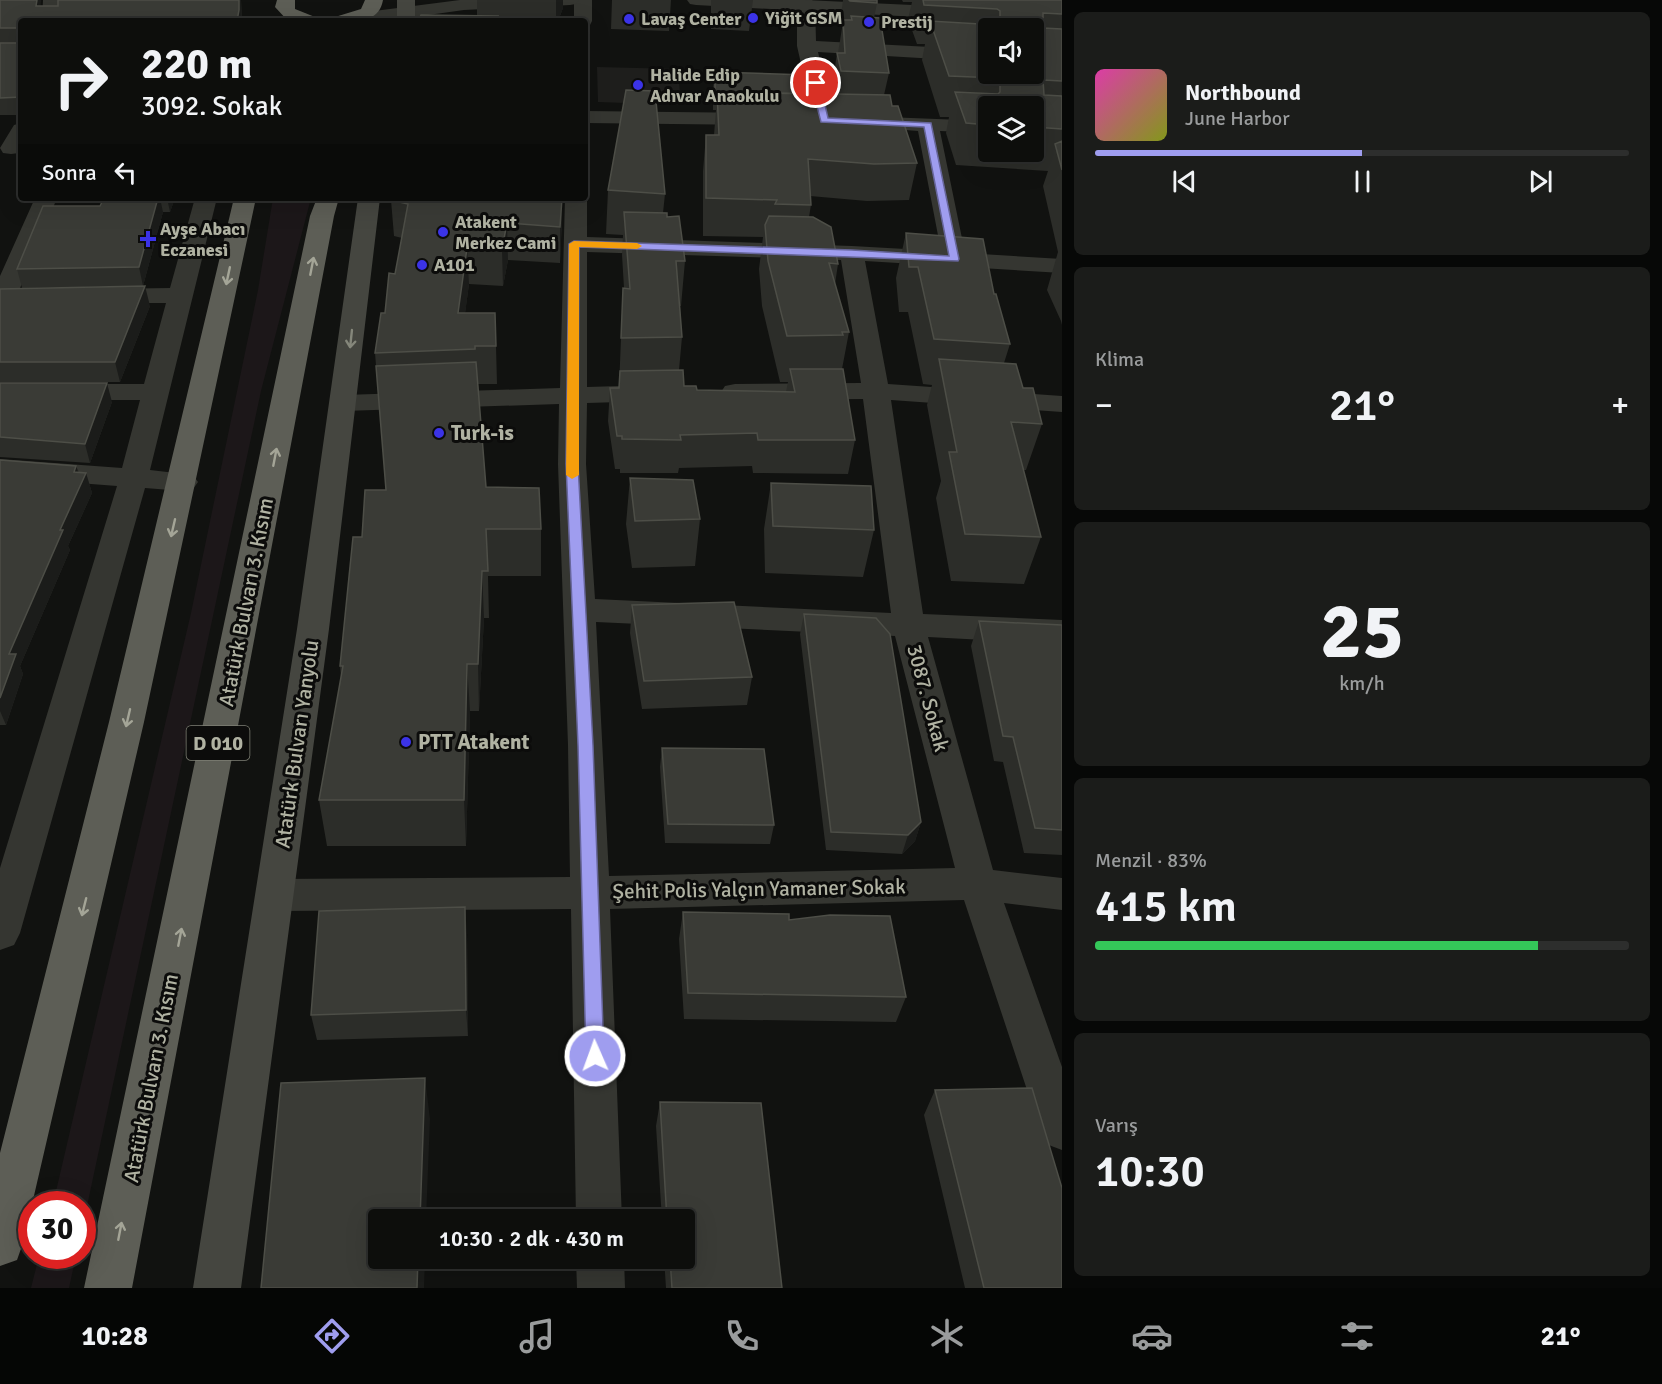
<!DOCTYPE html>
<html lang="tr">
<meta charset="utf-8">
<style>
:root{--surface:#0d0e0c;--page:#1b1c1a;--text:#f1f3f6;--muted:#9a9c9d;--line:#2d2e2d;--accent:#9f9def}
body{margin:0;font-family:Signika,sans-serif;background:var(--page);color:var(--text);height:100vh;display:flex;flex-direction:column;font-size:22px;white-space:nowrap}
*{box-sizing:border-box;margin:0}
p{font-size:20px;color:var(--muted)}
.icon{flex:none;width:33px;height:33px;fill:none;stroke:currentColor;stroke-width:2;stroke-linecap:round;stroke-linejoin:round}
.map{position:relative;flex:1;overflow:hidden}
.details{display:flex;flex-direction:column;gap:12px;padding:12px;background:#070807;width:600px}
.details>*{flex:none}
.top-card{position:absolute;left:18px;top:18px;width:570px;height:183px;border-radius:6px;box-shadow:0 6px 24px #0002,0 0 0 2px var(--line);background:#0d0e0c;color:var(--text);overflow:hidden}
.buttons{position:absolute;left:978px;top:18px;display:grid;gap:12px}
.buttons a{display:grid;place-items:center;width:66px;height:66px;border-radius:6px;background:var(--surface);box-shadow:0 6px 24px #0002,0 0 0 2px var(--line);font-size:30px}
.speed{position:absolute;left:18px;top:1191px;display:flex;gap:12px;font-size:30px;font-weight:700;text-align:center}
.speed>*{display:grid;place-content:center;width:78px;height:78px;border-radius:50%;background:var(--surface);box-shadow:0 6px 24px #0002,0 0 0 2px var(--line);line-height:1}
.speed .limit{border:9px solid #d22;background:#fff;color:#111}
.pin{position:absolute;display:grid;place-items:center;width:51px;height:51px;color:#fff;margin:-26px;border:3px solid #fff;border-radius:50%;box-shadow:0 2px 6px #0007}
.me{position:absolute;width:66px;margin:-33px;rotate:358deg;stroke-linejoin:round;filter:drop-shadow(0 0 4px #0008)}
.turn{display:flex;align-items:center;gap:21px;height:126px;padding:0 24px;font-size:27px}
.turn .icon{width:78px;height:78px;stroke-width:2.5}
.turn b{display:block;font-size:42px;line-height:51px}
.then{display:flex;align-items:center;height:57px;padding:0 24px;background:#0003;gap:12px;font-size:22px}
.big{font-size:45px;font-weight:600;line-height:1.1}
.details .widget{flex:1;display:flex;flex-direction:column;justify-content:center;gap:9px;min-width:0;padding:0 21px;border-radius:9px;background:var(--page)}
.details .dial{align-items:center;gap:0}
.dial b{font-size:78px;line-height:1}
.song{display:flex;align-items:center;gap:18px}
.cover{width:72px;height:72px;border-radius:9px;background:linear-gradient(135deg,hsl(320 70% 55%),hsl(70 70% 35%))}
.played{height:6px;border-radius:3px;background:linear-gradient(90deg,var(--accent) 50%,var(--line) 50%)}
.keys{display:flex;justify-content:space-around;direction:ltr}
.heat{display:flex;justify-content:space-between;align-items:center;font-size:33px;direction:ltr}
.charge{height:9px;border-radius:4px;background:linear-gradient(90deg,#34c759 83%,var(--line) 0)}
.trip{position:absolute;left:368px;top:1209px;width:327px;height:60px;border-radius:6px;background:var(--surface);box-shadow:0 6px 24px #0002,0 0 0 2px var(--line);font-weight:600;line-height:60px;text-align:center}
.tabs{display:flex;height:96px;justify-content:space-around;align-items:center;background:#050605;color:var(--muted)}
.tabs .icon{width:42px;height:42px}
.tabs .selected{color:var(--accent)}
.tabs b{font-size:27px;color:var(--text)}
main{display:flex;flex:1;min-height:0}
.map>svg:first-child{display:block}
.built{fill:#1e1e1c}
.green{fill:#1c1719}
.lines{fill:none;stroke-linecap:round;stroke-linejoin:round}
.minor{fill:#353631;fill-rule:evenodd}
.tertiary{fill:#353631;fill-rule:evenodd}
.secondary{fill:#454640;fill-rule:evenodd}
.trunk{fill:#5d5e56;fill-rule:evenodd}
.wall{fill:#2c2d29;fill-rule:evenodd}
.shaded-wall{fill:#1b1c1a}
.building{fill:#3a3b36;stroke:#4d4e47;stroke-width:1.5;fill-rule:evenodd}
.oneway{stroke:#a4a597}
.oneway2{stroke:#85877b}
.route{fill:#9f9def;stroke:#67669b;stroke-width:1.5}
.slow{fill:#f59e0b}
.poi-dot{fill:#3b33e7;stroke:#0c0c0b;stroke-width:2}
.labels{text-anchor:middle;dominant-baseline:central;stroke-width:6;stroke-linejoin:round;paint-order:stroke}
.far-poi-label{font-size:18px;font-weight:bold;fill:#b0b2a2;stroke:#0c0c0b;text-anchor:start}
.shield{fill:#0c0c0b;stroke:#7f8075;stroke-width:1.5}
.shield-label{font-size:20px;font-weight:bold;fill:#b0b2a2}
.poi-label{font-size:21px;font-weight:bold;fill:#b0b2a2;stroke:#0c0c0b;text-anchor:start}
.street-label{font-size:21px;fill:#b0b2a2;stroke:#0c0c0b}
</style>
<main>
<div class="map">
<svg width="1062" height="1288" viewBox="0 0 1062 1288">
<rect width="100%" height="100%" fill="#111210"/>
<path class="built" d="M597,67L678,69L681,105L598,102Z"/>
<path class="green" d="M273,198H311L261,391L83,1225L82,1204H53L191,613L258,290Z
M39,1256H76L69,1288H31Z"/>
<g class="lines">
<path class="minor" d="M43,0H61L60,21H42Z
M574,0H592V21L590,25L585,26V21H574Z
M800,0H812L815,4L816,41L988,50V62L818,52L834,121L831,125L824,127L817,125L814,121L797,46V4Z
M585,111L760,113L767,115L770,119L767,123L760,125L585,123Z
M860,116L988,121V133L940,131L965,253L1062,259V273L865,261L888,384L1062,396V412L891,400L923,614L1062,620V644L928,637L993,870L1062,878V910L1004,903L1062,1067V1150L1046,1144L1040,1129L964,900L610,909L622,1220H576L571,909L276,911L262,907L257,895L262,883L276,879L570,877L568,745L558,464L559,404L344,411L334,409L330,403L334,397L344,395L560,388L565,198H585V195L587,198V237L852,246L941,251L918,131L853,126L850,122L853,118ZM587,252L841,260L861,383L735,384L725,386L721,392L725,398L735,400L863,399L891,613L595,599L586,464L587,403L654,401L664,399L668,393L664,387L654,385L587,387ZM596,622L895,636L955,868L609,876Z
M21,123V149L19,153L11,154L3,153L0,148L14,125Z
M35,198H57L16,298L12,303L0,305V276Z
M195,198H217L150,470L193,475L198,482L193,489L183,491L145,488L20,933L14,945L0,950V868L117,486L0,477V459L122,468L140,400H0V384H144L166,303H104L95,301L92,296L95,291L104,289L170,288Z
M576,1258H624L625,1288H577Z"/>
<path class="tertiary" d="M460,0H579L576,4L570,5L464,10L385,21H334L336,17L343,15Z
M687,0H805L955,7L962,9L964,13L962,17L955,19L696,5L690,4Z"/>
<path class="secondary" d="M397,0H415V21H397Z
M358,198H380L329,629L241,1288H193L297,629Z"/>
<path class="trunk" d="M277,0H295V9L315,17L317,21H288L275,7Z
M365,0H383C379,25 352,21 333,21L335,17L361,9Z
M234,198H256L144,722L23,1243L17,1260L0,1266V1153L109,722Z
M317,198H339L334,216L132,1288H84L310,216Z"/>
</g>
<path class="wall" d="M0,0L41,6H58L241,0L242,21H21V115H0Z
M477,0H563V8L558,21H412L477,16Z
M612,0H671L669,31L611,29Z
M711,0H714L713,8L714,0H753L749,31L711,29Z
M843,0H877V3L874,18L889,73L884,95L892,106L917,163L909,200L867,201L810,196L811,205L809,217L838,264L835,284L849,332L842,369L855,440L848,474L753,473L752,466L679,468L678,473H620V469H615L608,421L610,388H619L623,288H624L622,255L623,235L606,234L608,190L665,194L663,213L667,217L685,261L681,306H680L682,337L679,370L684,386L697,390L786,392L788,382H780L762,306L759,269L763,237L703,236V171L706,135H714L716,110H713V89L715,72L812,94H831L837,53H838L842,28L841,15Z
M902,0H1062V325L1061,321L1047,290L1058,252L1043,186L1048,171L956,165L946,133L949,117H940L922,60L925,44H917L908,19L912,2H903ZM988,106H1034V152H988Z
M104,198H175L170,212H163L143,286L22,288L17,269L100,206Z
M391,200L562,218L560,263L508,260L503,286L469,284L465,313L496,346L497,384H478L486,487L541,529V576H488L489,618H484L479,711H470L466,846H327L319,800L341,677L340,666L362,537L386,490L375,353L395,274L402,238L394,236Z
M906,233L994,294L1010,344L1004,363L1023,388L1042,424L1026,470H1023L1041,537L1024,584L951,581L936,498L941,481L927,405L932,385L923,384L908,312H899L896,278Z
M0,289L150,306L120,382H0Z
M0,383L112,402L90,463L0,457Z
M0,460L76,466L79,472L86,473L92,493L68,546L70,550L20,666L23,674L6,725H0Z
M630,478L700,519L695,566L632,568L626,524Z
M771,483L874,530L863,577L765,573L764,529Z
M632,605L752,677L747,705L642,709L630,633Z
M804,614L921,822L915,841L902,854L826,850L800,634Z
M979,621L1062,625V855L1024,853L1003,762L994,761L971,646Z
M662,748L774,825L770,844L665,843L660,767Z
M683,912L789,920L906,997L896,1022L684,1019L679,939Z
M467,934L468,1036L317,1040L311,1015Z
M935,1090L1062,1288H965L924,1115Z
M660,1102L782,1288H666L664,1258H684V1220H662L656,1126Z"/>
<path class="shaded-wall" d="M37,0H41L40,21L36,6Z
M239,0H241L242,21H237Z
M556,0H563V8L558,21H556Z
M158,198H160L163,212L143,286L139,267Z
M167,198H175L170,212Z
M562,198V218L560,263V227Z
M507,223L508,260L503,286L502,249Z
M467,248L469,284L460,351L458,313Z
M145,286L150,306L120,382L115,362Z
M107,383L112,402L90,463L85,444Z
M76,466L82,483L86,473L92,493L68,546L70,550L20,666L23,674L6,725L0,711V698L9,654L60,530Z
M482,571L484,618L479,711L478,664Z
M467,664L470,711L466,846L464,800Z
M921,822L915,841L902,854L908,835Z
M465,907L467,934L468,1036L466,1010Z
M425,1078L430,1119L426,1220H420Z
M418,1258H425L424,1288H417Z"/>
<path class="building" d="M0,0H37L36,6H58V0H239V10L237,21H21V97L0,98V43H18V28H0Z
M849,0H877V3L850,1Z
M923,0H1062V14L1043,13V28L1062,29V81L1043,80L1044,95L1062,96V129L1034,127V106H988V125L966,123L955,92L998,94L1000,92V80L998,78L949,76L930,21L997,25L1000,22V11L997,9L924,5ZM988,28H1034V74H988Z
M421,15L498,16L496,21H412V19H419Z
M851,16L880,18L889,73L841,71L837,53H845L843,20H852Z
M715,72L807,75L812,94L717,92V93H715Z
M626,90L655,91L665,194L608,190Z
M717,92L890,95L892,106H898L917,163L874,164L808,159L811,205L775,204L777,200L706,198V135H719Z
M1062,141V170L1055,144Z
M104,198H158L139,267L17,269L43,206H100Z
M393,198H562L560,227L507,223L502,249L467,248L458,313H495L496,346H475V349L375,353L381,313H385L389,273L395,274L408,204L391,200Z
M624,212L667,213V217L679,216L685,261H676L682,337L621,338L623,288L630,289Z
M769,216L813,217L831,227L838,264L829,263L849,332H842L843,335L787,336L768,261L765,225Z
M906,233L983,239L994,294H996L1010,344L934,339L918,267H909Z
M145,286L115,362H0V289Z
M939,359L1016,364L1023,388H1033L1042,424L1011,422L1041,537L965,534L949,452H957Z
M476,362L486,487L539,488L541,529H486L488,571H482L478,664H467L464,800H319L343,666H340L353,537H362L365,490H386L376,366Z
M790,369H843L855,440H758L757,433L680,435L681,440L622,439V436H617L610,388H619L620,371L683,370L684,386H696L697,390L795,392Z
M0,383H107L85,444L0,437Z
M0,460L76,466L74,472L86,473L60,530H63L9,654H16L0,698Z
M630,478L693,480L700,519L635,521Z
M771,483L871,486L874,530L773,526Z
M734,602L752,677L644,681L632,605Z
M804,614L876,618L890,634L921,822L908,835L831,832Z
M979,621L1062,625V830L1035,828L1013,737L1003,736Z
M662,748L764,749L774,825L668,824Z
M465,907L466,1010L311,1015L319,911Z
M683,912L789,914V920L830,915L890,916L906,997L688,993Z
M425,1078L420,1220H378V1258H418L417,1288H261L281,1083Z
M1032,1088L1062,1188V1288H984L935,1090Z
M660,1102L761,1103L782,1288H672L670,1258H684V1220H667Z"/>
<defs><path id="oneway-shaft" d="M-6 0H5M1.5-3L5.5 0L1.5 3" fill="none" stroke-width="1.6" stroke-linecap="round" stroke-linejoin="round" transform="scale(1.5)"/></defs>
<g class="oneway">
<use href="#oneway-shaft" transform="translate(312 266) rotate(-79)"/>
<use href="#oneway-shaft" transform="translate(228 276) rotate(102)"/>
<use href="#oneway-shaft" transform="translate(275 457) rotate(-79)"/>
<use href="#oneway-shaft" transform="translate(173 528) rotate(103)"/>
<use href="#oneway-shaft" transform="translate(128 718) rotate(103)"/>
<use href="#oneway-shaft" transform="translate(84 907) rotate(104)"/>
<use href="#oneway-shaft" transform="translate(180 937) rotate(-79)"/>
<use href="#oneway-shaft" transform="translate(120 1231) rotate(-79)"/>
</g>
<use class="oneway2" href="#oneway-shaft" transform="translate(351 339) rotate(96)"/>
<path class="route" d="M816,81L820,83L828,118L931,123L959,259L958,261L579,247L578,464L593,745L604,1056L601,1062L595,1064L589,1062L586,1056L578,745L566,464L569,244L574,241L852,250L949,256L924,127L821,122L811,83Z"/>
<path class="slow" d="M574,241L637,243L642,246L637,249L579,247V475L572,479L566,475L569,244Z"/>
<g class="poi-dot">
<circle cx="753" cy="18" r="6"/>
<circle cx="629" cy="19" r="6"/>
<circle cx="869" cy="22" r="6"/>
<circle cx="638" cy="85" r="6"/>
<circle cx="443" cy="232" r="6"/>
<path d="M145 230h6v6h6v6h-6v6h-6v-6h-6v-6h6z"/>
<circle cx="422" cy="265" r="6"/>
<circle cx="439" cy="433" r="6"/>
<circle cx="406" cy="742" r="6"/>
</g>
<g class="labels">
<g class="far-poi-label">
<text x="765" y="18">Yiğit GSM</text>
<text x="641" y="19">Lavaş Center</text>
<text x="881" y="22">Prestij</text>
<text x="650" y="75">Halide Edip<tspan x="650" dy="21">Adıvar Anaokulu</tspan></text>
<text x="455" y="222">Atakent<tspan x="455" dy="21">Merkez Cami</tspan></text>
<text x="160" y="229">Ayşe Abacı<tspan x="160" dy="21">Eczanesi</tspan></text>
<text x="434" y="265">A101</text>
</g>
<rect class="shield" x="186.5" y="726" width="63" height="34" rx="4.5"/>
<g class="shield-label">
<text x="218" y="743">D 010</text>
</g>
<g class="poi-label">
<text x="451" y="433">Turk-is</text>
<text x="418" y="742">PTT Atakent</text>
</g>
<g class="street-label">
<text transform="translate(246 602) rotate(-79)">Atatürk Bulvarı 3. Kısım</text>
<text transform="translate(928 698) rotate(75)">3087. Sokak</text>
<text transform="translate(297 744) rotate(-82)">Atatürk Bulvarı Yanyolu</text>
<text transform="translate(759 889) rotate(-1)">Şehit Polis Yalçın Yamaner Sokak</text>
<text transform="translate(151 1078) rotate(-79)">Atatürk Bulvarı 3. Kısım</text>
</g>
</g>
</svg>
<div class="buttons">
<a><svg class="icon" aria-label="sound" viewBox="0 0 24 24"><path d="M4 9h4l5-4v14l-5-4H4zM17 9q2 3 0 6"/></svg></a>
<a><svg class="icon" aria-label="layers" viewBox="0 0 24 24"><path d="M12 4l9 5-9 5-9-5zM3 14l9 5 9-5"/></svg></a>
</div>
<div class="speed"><div class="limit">30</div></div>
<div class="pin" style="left:816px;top:83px;background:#d93025"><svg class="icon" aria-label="arrive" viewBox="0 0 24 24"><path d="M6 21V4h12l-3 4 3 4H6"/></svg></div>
<svg class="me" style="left:595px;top:1056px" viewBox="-20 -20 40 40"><circle r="17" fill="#9f9def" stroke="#fff" stroke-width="3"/><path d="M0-11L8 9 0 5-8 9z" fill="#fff"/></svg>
<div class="trip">10:30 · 2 dk · 430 m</div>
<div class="top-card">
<div class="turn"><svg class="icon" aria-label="right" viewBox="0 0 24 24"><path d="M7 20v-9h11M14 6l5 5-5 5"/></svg><div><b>220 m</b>3092. Sokak</div></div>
<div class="then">Sonra<svg class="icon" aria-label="left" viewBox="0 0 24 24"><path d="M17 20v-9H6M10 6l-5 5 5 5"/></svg></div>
</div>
</div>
<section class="details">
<div class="widget">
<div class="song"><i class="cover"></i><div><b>Northbound</b><p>June Harbor</p></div></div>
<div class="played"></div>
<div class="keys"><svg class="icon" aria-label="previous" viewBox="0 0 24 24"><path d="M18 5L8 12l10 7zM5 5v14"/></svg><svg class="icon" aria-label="pause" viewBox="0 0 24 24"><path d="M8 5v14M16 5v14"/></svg><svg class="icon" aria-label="next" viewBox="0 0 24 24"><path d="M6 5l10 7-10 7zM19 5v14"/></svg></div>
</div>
<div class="widget"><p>Klima</p>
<div class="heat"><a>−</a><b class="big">21°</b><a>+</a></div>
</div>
<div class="widget dial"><b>25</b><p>km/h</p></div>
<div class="widget"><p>Menzil · 83%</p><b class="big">415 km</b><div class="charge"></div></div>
<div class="widget"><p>Varış</p><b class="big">10:30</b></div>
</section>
</main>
<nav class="tabs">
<b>10:28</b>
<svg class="icon selected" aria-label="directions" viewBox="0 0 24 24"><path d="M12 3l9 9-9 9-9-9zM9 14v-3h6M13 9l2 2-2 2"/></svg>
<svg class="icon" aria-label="music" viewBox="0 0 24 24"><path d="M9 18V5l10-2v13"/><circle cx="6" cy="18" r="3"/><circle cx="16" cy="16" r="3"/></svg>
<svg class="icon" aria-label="phone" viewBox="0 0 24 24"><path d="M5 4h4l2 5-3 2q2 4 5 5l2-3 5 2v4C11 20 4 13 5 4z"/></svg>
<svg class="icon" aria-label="climate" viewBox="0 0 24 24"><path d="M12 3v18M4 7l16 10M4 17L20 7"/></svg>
<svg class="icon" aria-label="car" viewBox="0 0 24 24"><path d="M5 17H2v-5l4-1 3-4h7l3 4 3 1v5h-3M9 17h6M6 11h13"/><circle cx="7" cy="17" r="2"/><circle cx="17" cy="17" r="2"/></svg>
<svg class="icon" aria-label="filters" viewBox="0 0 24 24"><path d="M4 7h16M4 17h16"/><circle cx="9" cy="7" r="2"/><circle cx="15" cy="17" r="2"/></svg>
<b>21°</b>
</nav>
